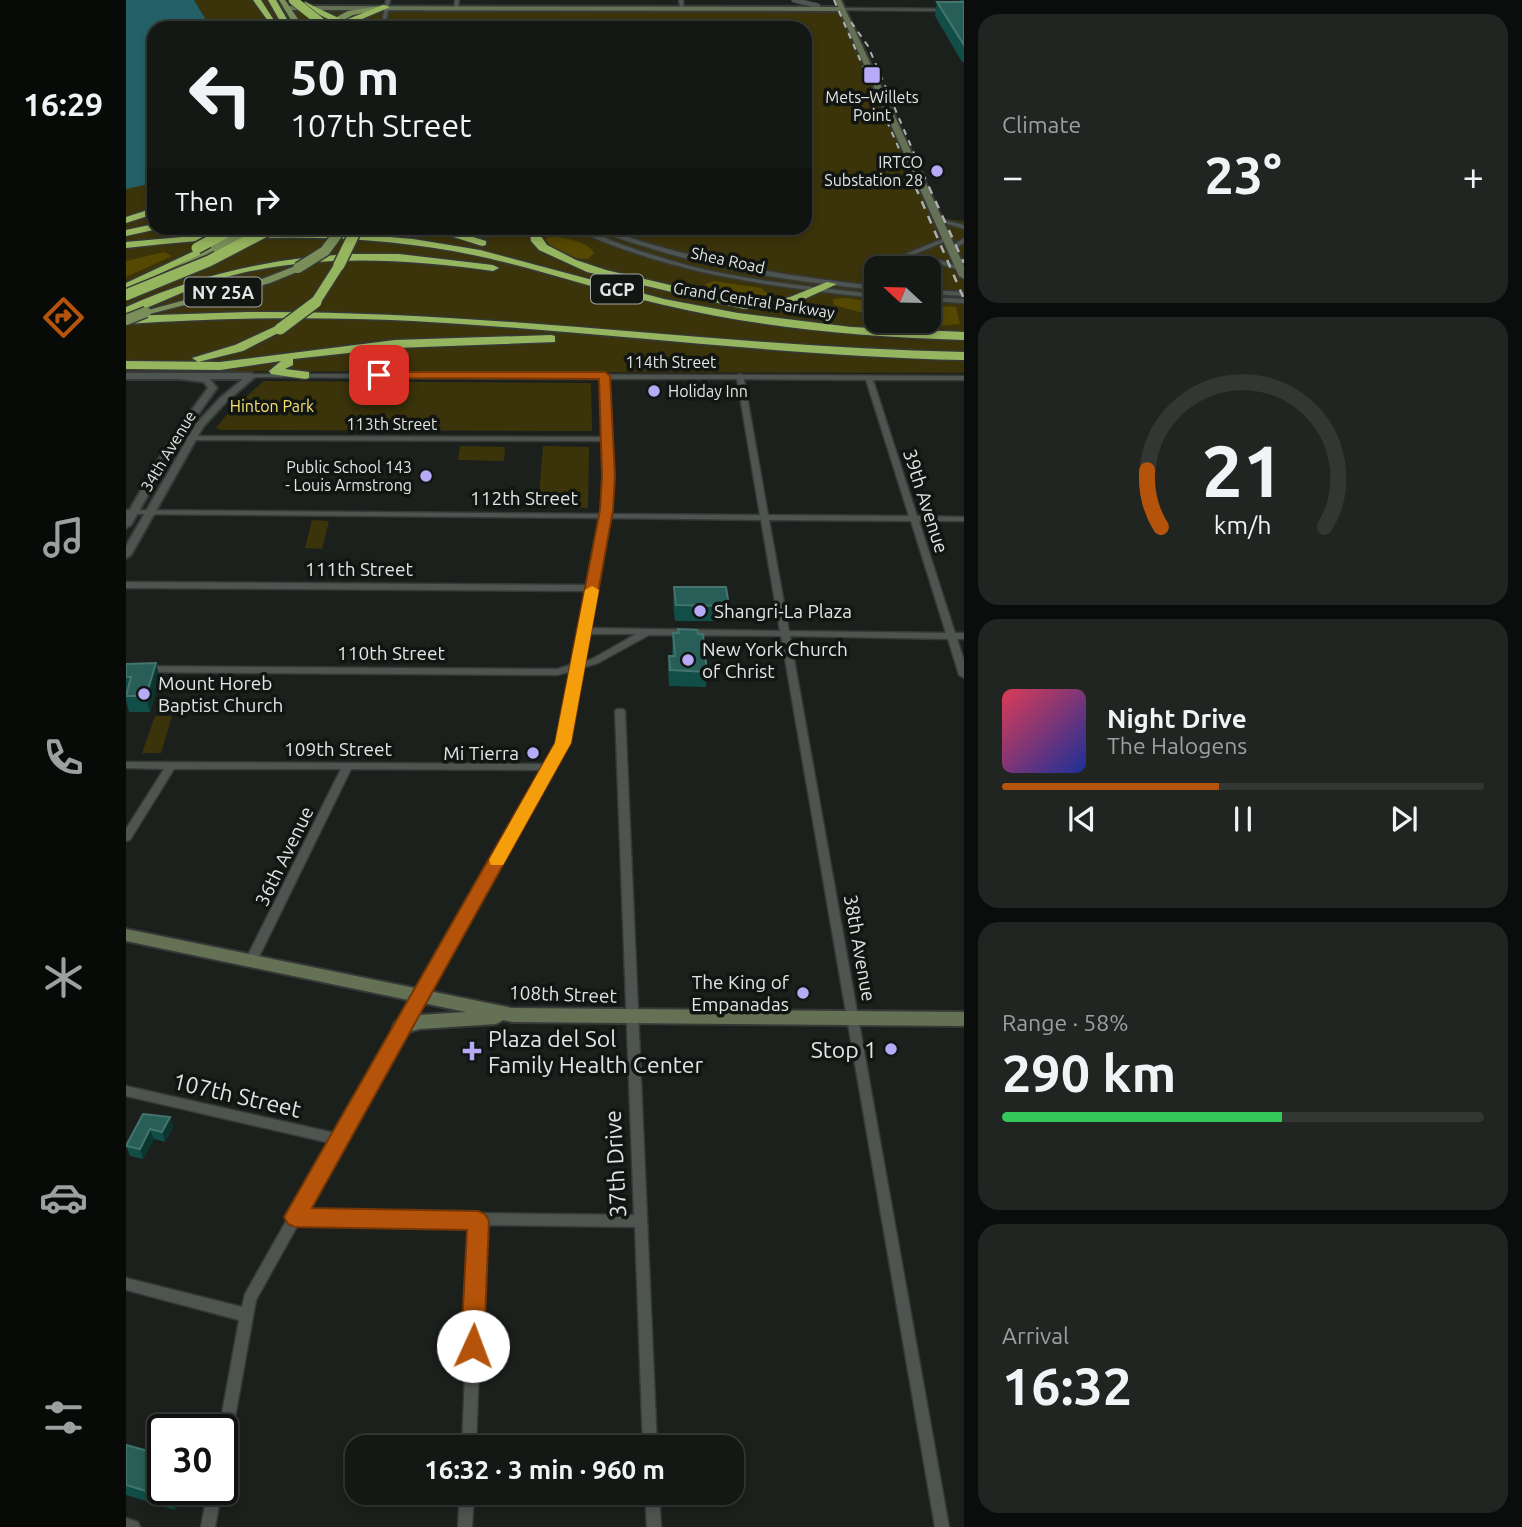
<!DOCTYPE html>
<meta charset="utf-8">
<style>
:root{--surface:#141815;--page:#212522;--text:#f1f3f6;--muted:#9da0a0;--line:#333734;--accent:#b45309}
body{margin:0;font-family:Ubuntu,sans-serif;background:var(--page);color:var(--text);height:100vh;display:flex;flex-direction:column;font-size:26px;white-space:nowrap}
*{box-sizing:border-box;margin:0}
p{font-size:23px;color:var(--muted)}
.icon{flex:none;width:38px;height:38px;fill:none;stroke:currentColor;stroke-width:2;stroke-linecap:round;stroke-linejoin:round}
.map{position:relative;flex:1;overflow:hidden}
.details{display:flex;flex-direction:column;gap:14px;padding:14px;background:#0b0d0c;width:558px}
.details>*{flex:none}
.banner{position:absolute;left:21px;top:21px;width:665px;height:214px;border-radius:21px;box-shadow:0 4px 10px #0003,0 0 0 2px var(--line);background:#141815;color:var(--text);overflow:hidden}
.needle{width:46px;rotate:292deg}
.controls{position:absolute;left:738px;top:256px;display:grid;gap:14px}
.controls a{display:grid;place-items:center;width:77px;height:77px;border-radius:14px;background:var(--surface);box-shadow:0 4px 10px #0003,0 0 0 2px var(--line);font-size:35px}
.speed{position:absolute;left:21px;top:1414px;display:flex;gap:14px;font-size:35px;font-weight:700;text-align:center}
.speed>*{display:grid;place-content:center;width:91px;height:91px;border-radius:50%;background:var(--surface);box-shadow:0 4px 10px #0003,0 0 0 2px var(--line);line-height:1}
.speed .limit{border:4px solid #111;border-radius:10px;background:#fff;color:#111}
.pin{position:absolute;display:grid;place-items:center;width:60px;height:60px;color:#fff;margin:-30px;border-radius:14px;box-shadow:0 4px 10px #0006}
.me{position:absolute;width:77px;margin:-38px;rotate:2deg;stroke-linejoin:round;filter:drop-shadow(0 0 5px #0008)}
.turn{display:flex;align-items:center;gap:24px;height:147px;padding:0 28px;font-size:32px}
.turn .icon{width:91px;height:91px;stroke-width:2.5}
.turn b{display:block;font-size:49px;line-height:60px}
.then{display:flex;align-items:center;height:66px;padding:0 28px;background:#0003;gap:14px;font-size:26px}
.big{font-size:52px;font-weight:700;line-height:1.1}
.details .card{flex:1;display:flex;flex-direction:column;justify-content:center;gap:10px;min-width:0;padding:0 24px;border-radius:21px;background:var(--page)}
.details .dial{align-items:center;gap:0}
.dial svg{height:182px;overflow:visible;fill:none;stroke:var(--line);stroke-width:7;stroke-linecap:round;text-anchor:middle}
.dial text{fill:var(--text);stroke:none}
.song{display:flex;align-items:center;gap:21px}
.cover{width:84px;height:84px;border-radius:10px;background:linear-gradient(135deg,hsl(350 70% 55%),hsl(230 70% 35%))}
.played{height:7px;border-radius:4px;background:linear-gradient(90deg,var(--accent) 45%,var(--line) 45%)}
.keys{display:flex;justify-content:space-around;direction:ltr}
.heat{display:flex;justify-content:space-between;align-items:center;font-size:38px;direction:ltr}
.charge{height:10px;border-radius:5px;background:linear-gradient(90deg,#34c759 58%,var(--line) 0)}
.trip{position:absolute;left:219px;top:1435px;width:399px;height:70px;border-radius:21px;background:var(--surface);box-shadow:0 4px 10px #0003,0 0 0 2px var(--line);font-weight:700;line-height:70px;text-align:center}
main{display:flex;flex:1;min-height:0}
.tabs{display:flex;flex-direction:column;width:126px;justify-content:space-around;align-items:center;background:#080a08;color:var(--muted)}
.tabs .icon{width:49px;height:49px}
.tabs .current{color:var(--accent)}
.tabs b{font-size:32px;color:var(--text)}
.map>svg:first-child{display:block}
.green{fill:#3b330a;fill-rule:evenodd}
.forest{fill:#544802}
.water{fill:#246068}
.lines{fill:none;stroke-linecap:round;stroke-linejoin:round}
.pedestrian-casing{stroke:#363937;stroke-width:6}
.minor-casing{stroke:#363937;stroke-width:3}
.tertiary-casing{stroke:#363937;stroke-width:4}
.secondary-casing{stroke:#363937;stroke-width:4}
.primary-casing{stroke:#363937;stroke-width:3}
.motorway-casing{stroke:#363937;stroke-width:3}
.pedestrian{stroke:#4e544f;stroke-width:4.5}
.minor{fill:#4e544f;fill-rule:evenodd}
.tertiary{fill:#4e544f;fill-rule:evenodd}
.secondary{fill:#647154;fill-rule:evenodd}
.primary{fill:#798e59;fill-rule:evenodd}
.motorway{fill:#96b55f;fill-rule:evenodd}
.rail-far1{stroke:#acafad;stroke-width:2;stroke-dasharray:6 6;stroke-linecap:butt}
.rail{stroke:#acafad;stroke-width:2.5;stroke-dasharray:8 8;stroke-linecap:butt}
.primary-bridge-casing{stroke:#363937;stroke-width:13;stroke-linecap:butt}
.motorway-bridge-far1-casing{stroke:#363937;stroke-width:10;stroke-linecap:butt}
.motorway-bridge-casing{stroke:#363937;stroke-width:14;stroke-linecap:butt}
.primary-bridge{stroke:#798e59;stroke-width:10}
.motorway-bridge-far1{stroke:#96b55f;stroke-width:9}
.motorway-bridge{stroke:#96b55f;stroke-width:11}
.wall{fill:#114e47}
.shaded-wall{fill:#0b352f}
.building{fill:#275f58;stroke:#44746d;stroke-width:2}
.route{fill:#b45309;stroke:#753606;stroke-width:2}
.slow{fill:#f59e0b}
.poi-dot{fill:#b7abf8;stroke:#121613;stroke-width:2.5}
.labels{text-anchor:middle;dominant-baseline:central;stroke-width:7;stroke-linejoin:round;paint-order:stroke}
.far-poi-label{font-size:16px;fill:#e2e5e3;stroke:#121613;text-anchor:end}
.far-street-label{font-size:16px;fill:#e2e5e3;stroke:#121613}
.far-park-label{font-size:16px;fill:#f8e273;stroke:#121613}
.shield{fill:#121613;stroke:#a4a7a5;stroke-width:2}
.shield-label{font-size:18px;font-weight:bold;fill:#e2e5e3}
.street-label{font-size:19px;fill:#e2e5e3;stroke:#121613}
.poi-label{font-size:19px;fill:#e2e5e3;stroke:#121613;text-anchor:start}
.near-poi-label{font-size:23px;fill:#e2e5e3;stroke:#121613;text-anchor:start}
.near-street-label{font-size:23px;fill:#e2e5e3;stroke:#121613}
</style>
<main>
<nav class="tabs">
<b>16:29</b>
<svg class="icon current" aria-label="directions" viewBox="0 0 24 24"><path d="M12 3l9 9-9 9-9-9zM9 14v-3h6M13 9l2 2-2 2"/></svg>
<svg class="icon" aria-label="music" viewBox="0 0 24 24"><path d="M9 18V5l10-2v13"/><circle cx="6" cy="18" r="3"/><circle cx="16" cy="16" r="3"/></svg>
<svg class="icon" aria-label="phone" viewBox="0 0 24 24"><path d="M5 4h4l2 5-3 2q2 4 5 5l2-3 5 2v4C11 20 4 13 5 4z"/></svg>
<svg class="icon" aria-label="climate" viewBox="0 0 24 24"><path d="M12 3v18M4 7l16 10M4 17L20 7"/></svg>
<svg class="icon" aria-label="car" viewBox="0 0 24 24"><path d="M5 17H2v-5l4-1 3-4h7l3 4 3 1v5h-3M9 17h6M6 11h13"/><circle cx="7" cy="17" r="2"/><circle cx="17" cy="17" r="2"/></svg>
<svg class="icon" aria-label="filters" viewBox="0 0 24 24"><path d="M4 7h16M4 17h16"/><circle cx="9" cy="7" r="2"/><circle cx="15" cy="17" r="2"/></svg>
</nav>
<div class="map">
<svg width="838" height="1527" viewBox="0 0 838 1527">
<rect width="100%" height="100%" fill="#1b201c"/>
<path class="green" d="M68,0H151L157,8L208,9L717,11L811,218L838,221V373L0,371V185L28,179V228H679V28H85ZM751,268H803V320H751Z
M138,381L465,383L466,431L94,430L90,428L102,413Z
M334,446L379,447L378,461L332,460Z
M417,446L463,447L462,508L412,507Z
M186,520L203,521L196,549L179,548Z
M29,716H46L35,753H16Z"/>
<path class="forest" d="M423,236C436,237 462,241 468,253L462,259C447,259 428,252 420,240Z
M38,252L46,256L0,277V261Z
M588,281L635,288L641,293V298C629,303 588,294 579,284Z
M719,298L751,302V317L708,305L707,299Z
M803,305L830,307L834,324L814,326L766,320H803Z"/>
<path class="water" d="M0,0H68L85,28H28V183L0,189Z"/>
<g class="lines">
<defs>
<path id="pedestrian" d="M668,0L692,6"/>
<path id="minor" d="M260,0H264L259,28H255Z
M329,0H333L332,8L330,9L328,8Z
M553,0H557L558,9L554,8Z
M714,8L838,9V11L716,10Z
M809,218L838,225V229L809,220Z
M449,228C462,227 476,237 489,242C512,251 536,258 560,265C622,281 687,287 751,294V298C667,289 583,279 503,251C485,245 465,238 449,228Z
M469,228H476C566,261 656,276 751,286V290C674,282 598,272 524,248C506,243 485,237 469,228Z
M821,237L823,238V240L784,256L805,257L837,268V270H833L804,261L785,260L783,259V257L772,261L765,268H758L768,259Z
M838,238V243L827,249L822,248Z
M803,290L838,292V296L803,294Z
M803,297L838,299V303L803,301Z
M126,374L611,375L614,374L617,375L838,376V380H747L791,516L838,517V521H793L829,633H838V639H831L838,660V678L833,675L822,639L664,636L823,1527H809L655,636L523,635L472,663L456,668L442,743L263,1057L179,1211L508,1215L489,711L491,709H497L499,711L531,1447H517L509,1227L358,1225L350,1447H336L345,1225L173,1223L130,1300L103,1451L101,1456L96,1458V1430H93L113,1320L0,1290V1278L116,1307L119,1294L204,1143L0,1096V1086L209,1133L416,770L225,769L131,961L129,964L125,965L121,964L119,961L215,769H48L4,840L0,841V829L38,769L0,768V762L420,764L432,743L446,671L431,675L0,672V666L431,669L447,664L462,591L0,588V582L463,585L475,518L0,514V510L476,514L479,476L478,441L47,440L46,438L50,436L478,437L476,379L124,377V375ZM483,379H611L634,515L484,514L487,476ZM618,379L740,380L783,516L642,515ZM483,518L635,520L654,631L463,628ZM643,520L785,521L820,633L663,631ZM462,634H510L466,659L457,662Z
M82,1489H96L89,1527H75Z
M334,1493H348L346,1527H332Z
M519,1493H533L535,1527H521Z
M0,1518L12,1522L14,1527H0Z"/>
<path id="tertiary" d="M0,373H126L130,376L100,402L77,427L5,555L0,558V546L70,424L94,398L117,379H84L91,388L54,439L5,525L0,528V516L45,438L82,388L78,382L53,379H0Z"/>
<path id="secondary" d="M709,0H715L838,266V279L833,276L714,11L160,10L157,8L160,6L712,7Z
M0,929L386,1008L838,1012V1026L386,1022L377,1020L370,1024L294,1029L275,1034L269,1032L267,1027L269,1022L294,1015L340,1012L0,941Z"/>
<path id="primary" d="M153,0H159L178,28H170Z
M260,5L262,8L227,15L212,23V28H204L205,20L222,11Z
M90,244L95,247L93,249L48,275L39,273Z
M172,265L177,268L176,270L144,283L20,315L15,312L136,279Z"/>
<path id="motorway" d="M127,0H135L151,25H145Z
M142,0H150L166,28H158Z
M179,2L221,22L222,19L257,5L264,7L229,22L230,28H220L176,6Z
M28,208V214L0,223V217Z
M28,224L32,229L0,236V230Z
M299,228H314L337,234L342,231L392,228L365,236L347,237L360,241V245L356,246Z
M123,231L205,232L287,239L354,250L538,299L612,313L725,327L838,332V340C737,337 636,328 538,305C467,289 399,264 327,251C219,232 109,235 0,248V242Z
M404,232H412L421,245L450,260L480,270L604,299L646,301L664,297L701,282L711,284L672,302L618,309L461,272L413,250L405,241Z
M79,246L88,248L0,290V283Z
M226,254H273L367,265L373,268L367,271C275,258 180,253 90,280C59,289 31,306 0,315V307C74,274 146,258 226,254Z
M209,263L219,265L194,304H186L184,302Z
M122,312C361,310 598,347 838,352V360C653,356 471,331 287,321C191,316 95,318 0,324V316Z
M150,326L160,329L117,351L72,362L66,358L109,345Z
M425,335L429,336V342L269,348L167,359V365L159,369L183,372V378L179,379L145,374L143,371L155,361L94,370L0,369V361L94,362L269,340Z"/>
</defs>
<use href="#pedestrian" class="pedestrian-casing"/>
<use href="#minor" class="minor-casing"/>
<use href="#tertiary" class="tertiary-casing"/>
<use href="#secondary" class="secondary-casing"/>
<use href="#primary" class="primary-casing"/>
<use href="#motorway" class="motorway-casing"/>
<use href="#pedestrian" class="pedestrian"/>
<use href="#minor" class="minor"/>
<use href="#tertiary" class="tertiary"/>
<use href="#secondary" class="secondary"/>
<use href="#primary" class="primary"/>
<use href="#motorway" class="motorway"/>
<path class="rail-far1" d="M708,0L784,174
M725,22L742,46L797,174"/>
<path class="rail" d="M783,172L838,299
M796,172L838,263"/>
<defs>
<path id="primary-bridge" d="M90,247L117,232
M172,268L199,251L216,228
M0,320L20,312"/>
<path id="motorway-bridge-far1" d="M167,0L202,28"/>
<path id="motorway-bridge" d="M71,248L99,233
M213,265L231,228
M0,295L83,261L146,228
M154,329L190,302"/>
</defs>
<use href="#primary-bridge" class="primary-bridge-casing"/>
<use href="#motorway-bridge-far1" class="motorway-bridge-far1-casing"/>
<use href="#motorway-bridge" class="motorway-bridge-casing"/>
<use href="#primary-bridge" class="primary-bridge"/>
<use href="#motorway-bridge-far1" class="motorway-bridge-far1"/>
<use href="#motorway-bridge" class="motorway-bridge"/>
</g>
<path class="wall" d="M832,0H838V62H836L809,16L811,2H837Z
M548,587L603,606L601,621H549L547,602Z
M552,629L581,672L580,687L543,686L542,671L543,656H546L547,633H552Z
M0,664L34,679L24,712H3L0,700Z
M17,1114L44,1117L47,1127L39,1142L28,1139L17,1159L4,1156L0,1146Z
M0,1445L57,1489L49,1510L0,1495Z"/>
<path class="shaded-wall" d="M30,663L34,679L24,712L20,696Z
M44,1117L47,1127L39,1142L36,1132Z
M24,1129L28,1139L17,1159L14,1149Z
M46,1489H57L49,1510L43,1498Z"/>
<path class="building" d="M811,2H838V45Z
M548,587H600L603,606L550,605Z
M552,629L571,630L572,634H577L581,672L544,670L543,656H549L547,633H553Z
M30,663L20,696H0L5,677H0V664Z
M17,1114L44,1117L36,1132L24,1129L14,1149L0,1146Z
M0,1445L37,1455V1489H46L43,1498L0,1485Z"/>
<path class="route" d="M253,372H479L484,376L489,476L487,510L445,743L186,1208L352,1211L359,1214L363,1221L358,1346L355,1354L347,1358L339,1354L335,1346L341,1230L169,1227L162,1224L158,1217L429,743L474,510L476,476L473,379L248,378V373Z"/>
<path class="slow" d="M466,586L473,590L445,743L377,865H365L363,860L429,743L459,590Z"/>
<g class="poi-dot">
<rect x="737" y="66" width="18" height="18" rx="3.5"/>
<circle cx="811" cy="171" r="7"/>
<circle cx="528" cy="391" r="7"/>
<circle cx="300" cy="476" r="7"/>
<circle cx="574" cy="611" r="7"/>
<circle cx="562" cy="660" r="7"/>
<circle cx="18" cy="694" r="7"/>
<circle cx="407" cy="753" r="7"/>
<circle cx="677" cy="993" r="7"/>
<circle cx="765" cy="1049" r="7"/>
<path d="M342.5 1040.5h7v7h7v7h-7v7h-7v-7h-7v-7h7z"/>
</g>
<g class="labels">
<g class="far-poi-label">
<text x="746" y="97" text-anchor="middle">Mets–Willets<tspan x="746" dy="18">Point</tspan></text>
<text x="797" y="162">IRTCO<tspan x="797" dy="18">Substation 28</tspan></text>
<text x="542" y="391" text-anchor="start">Holiday Inn</text>
<text x="286" y="467">Public School 143<tspan x="286" dy="18">- Louis Armstrong</tspan></text>
</g>
<g class="far-street-label">
<text transform="translate(602 260) rotate(12)">Shea Road</text>
<text transform="translate(628 300) rotate(9)">Grand Central Parkway</text>
<text x="545" y="362">114th Street</text>
<text x="266" y="424">113th Street</text>
<text transform="translate(42 451) rotate(-59)">34th Avenue</text>
</g>
<g class="far-park-label">
<text x="146" y="406">Hinton Park</text>
</g>
<g class="shield">
<rect x="465" y="274.5" width="52" height="29" rx="5"/>
<rect x="58.5" y="277.5" width="77" height="29" rx="5"/>
</g>
<g class="shield-label">
<text x="491" y="289">GCP</text>
<text x="97" y="292">NY 25A</text>
</g>
<g class="street-label">
<text x="398" y="498">112th Street</text>
<text transform="translate(800 501) rotate(72)">39th Avenue</text>
<text x="233" y="569">111th Street</text>
<text x="265" y="653">110th Street</text>
<text x="212" y="749">109th Street</text>
<text transform="translate(158 856) rotate(-64)">36th Avenue</text>
<text transform="translate(734 948) rotate(80)">38th Avenue</text>
<text transform="translate(437 994) rotate(2)">108th Street</text>
</g>
<g class="poi-label">
<text x="588" y="611">Shangri-La Plaza</text>
<text x="576" y="649">New York Church<tspan x="576" dy="22">of Christ</tspan></text>
<text x="32" y="683">Mount Horeb<tspan x="32" dy="22">Baptist Church</tspan></text>
<text x="393" y="753" text-anchor="end">Mi Tierra</text>
<text x="663" y="982" text-anchor="end">The King of<tspan x="663" dy="22">Empanadas</tspan></text>
</g>
<g class="near-poi-label">
<text x="362" y="1038">Plaza del Sol<tspan x="362" dy="26">Family Health Center</tspan></text>
<text x="751" y="1049" text-anchor="end">Stop 1</text>
</g>
<g class="near-street-label">
<text transform="translate(111 1095) rotate(13)">107th Street</text>
<text transform="translate(489 1164) rotate(-93)">37th Drive</text>
</g>
</g>
</svg>
<div class="controls">
<a><svg class="needle" viewBox="-14 -14 28 28"><path d="M0-13l5 13h-10z" fill="#e53935"/><path d="M0 13l5-13h-10z" fill="#9da0a0"/></svg></a>
</div>
<div class="speed"><div class="limit">30</div></div>
<div class="pin" style="left:253px;top:375px;background:#d93025"><svg class="icon" aria-label="arrive" viewBox="0 0 24 24"><path d="M6 21V4h12l-3 4 3 4H6"/></svg></div>
<svg class="me" style="left:347px;top:1346px" viewBox="-20 -20 40 40"><circle r="19" fill="#fff"/><path d="M0-13L10 11 0 6-10 11z" fill="#b45309"/></svg>
<div class="trip">16:32 · 3 min · 960 m</div>
<div class="banner">
<div class="turn"><svg class="icon" aria-label="left" viewBox="0 0 24 24"><path d="M17 20v-9H6M10 6l-5 5 5 5"/></svg><div><b>50 m</b>107th Street</div></div>
<div class="then">Then<svg class="icon" aria-label="right" viewBox="0 0 24 24"><path d="M7 20v-9h11M14 6l5 5-5 5"/></svg></div>
</div>
</div>
<section class="details">
<div class="card"><p>Climate</p>
<div class="heat"><a>−</a><b class="big">23°</b><a>+</a></div>
</div>
<div class="card dial"><svg viewBox="0 0 100 80">
<path d="M14 69A42 42 0 1 1 86 69"/>
<path d="M14 69A42 42 0 0 1 8 44" stroke="#b45309"/>
<text x="50" y="56" font-size="32" font-weight="700">21</text>
<text x="50" y="72" font-size="11">km/h</text>
</svg></div>
<div class="card">
<div class="song"><i class="cover"></i><div><b>Night Drive</b><p>The Halogens</p></div></div>
<div class="played"></div>
<div class="keys"><svg class="icon" aria-label="previous" viewBox="0 0 24 24"><path d="M18 5L8 12l10 7zM5 5v14"/></svg><svg class="icon" aria-label="pause" viewBox="0 0 24 24"><path d="M8 5v14M16 5v14"/></svg><svg class="icon" aria-label="next" viewBox="0 0 24 24"><path d="M6 5l10 7-10 7zM19 5v14"/></svg></div>
</div>
<div class="card"><p>Range · 58%</p><b class="big">290 km</b><div class="charge"></div></div>
<div class="card"><p>Arrival</p><b class="big">16:32</b></div>
</section>
</main>
